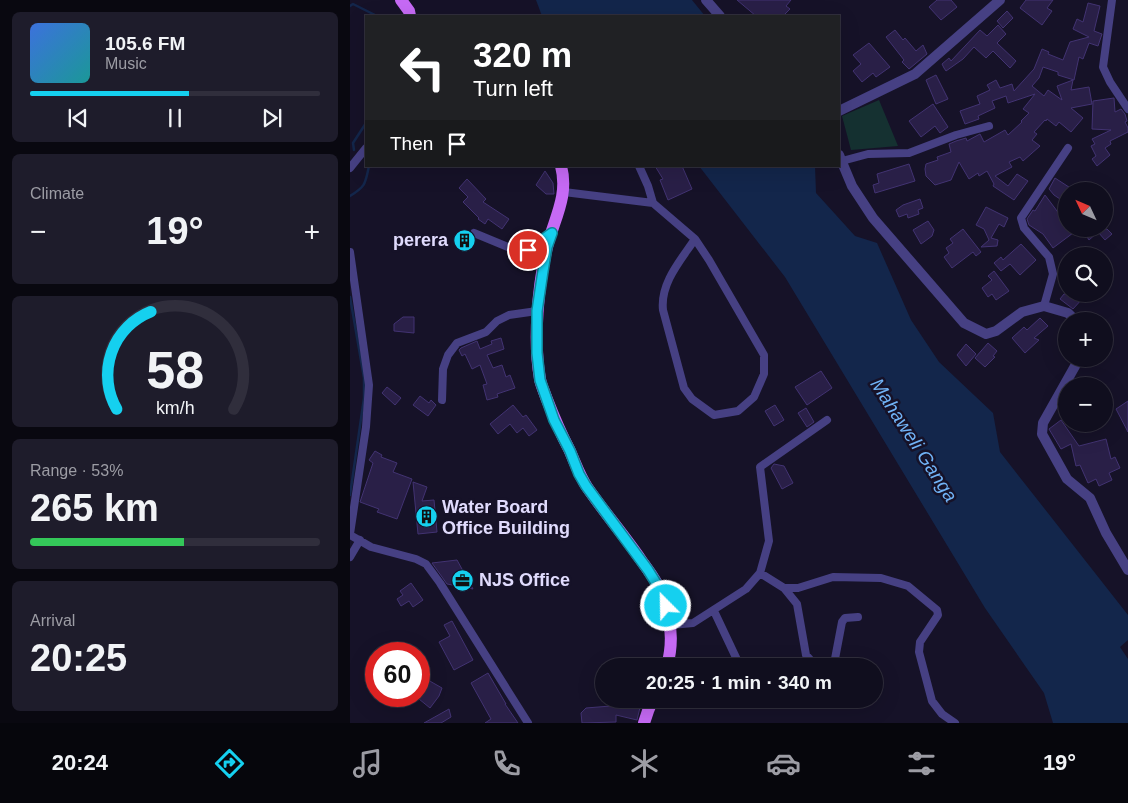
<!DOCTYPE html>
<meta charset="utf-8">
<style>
:root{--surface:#100e1e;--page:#1e1c2b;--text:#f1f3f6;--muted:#9c9ca4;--line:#302e3c;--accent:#15d0ef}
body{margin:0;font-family:Arial,sans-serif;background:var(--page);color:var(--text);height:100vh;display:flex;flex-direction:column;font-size:19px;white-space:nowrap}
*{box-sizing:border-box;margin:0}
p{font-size:16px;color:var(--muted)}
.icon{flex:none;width:28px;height:28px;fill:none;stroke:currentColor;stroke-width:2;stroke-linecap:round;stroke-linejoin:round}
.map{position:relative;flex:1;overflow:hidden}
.side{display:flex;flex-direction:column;gap:12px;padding:12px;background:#090810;width:350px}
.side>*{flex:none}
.banner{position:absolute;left:15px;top:15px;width:475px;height:152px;border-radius:0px;box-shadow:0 5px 20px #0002,0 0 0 1px var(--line);background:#202124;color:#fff;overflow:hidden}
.needle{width:32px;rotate:314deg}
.buttons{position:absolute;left:708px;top:182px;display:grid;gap:10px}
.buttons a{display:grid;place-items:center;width:55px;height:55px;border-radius:50%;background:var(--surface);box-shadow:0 5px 20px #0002,0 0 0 1px var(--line);font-size:25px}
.speed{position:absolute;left:15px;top:642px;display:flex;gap:10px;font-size:25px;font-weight:700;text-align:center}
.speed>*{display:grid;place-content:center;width:65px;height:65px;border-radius:50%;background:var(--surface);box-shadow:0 5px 20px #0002,0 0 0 1px var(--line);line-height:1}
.speed .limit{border:8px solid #d22;background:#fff;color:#111}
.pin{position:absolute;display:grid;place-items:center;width:42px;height:42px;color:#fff;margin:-21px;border:2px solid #fff;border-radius:50%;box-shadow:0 1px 5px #0007}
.me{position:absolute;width:55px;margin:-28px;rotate:337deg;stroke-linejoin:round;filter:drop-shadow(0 0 4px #0008)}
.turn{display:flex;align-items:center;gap:18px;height:105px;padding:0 25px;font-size:22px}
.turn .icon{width:65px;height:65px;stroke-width:2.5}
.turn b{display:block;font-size:35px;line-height:42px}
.then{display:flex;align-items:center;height:48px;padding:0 25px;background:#0003;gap:10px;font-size:19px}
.big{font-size:38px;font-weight:700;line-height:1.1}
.side .widget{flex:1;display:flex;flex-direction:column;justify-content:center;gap:8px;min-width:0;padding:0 18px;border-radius:8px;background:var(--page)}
.side .dial{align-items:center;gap:0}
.dial svg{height:130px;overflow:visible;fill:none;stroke:var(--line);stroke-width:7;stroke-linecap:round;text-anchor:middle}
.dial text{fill:var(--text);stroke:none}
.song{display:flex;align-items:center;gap:15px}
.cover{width:60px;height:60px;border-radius:8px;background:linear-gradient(135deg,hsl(220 70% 55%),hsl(180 70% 35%))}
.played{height:5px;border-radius:2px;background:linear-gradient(90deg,var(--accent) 55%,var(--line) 55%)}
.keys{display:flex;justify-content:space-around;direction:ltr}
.heat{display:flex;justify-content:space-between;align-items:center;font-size:28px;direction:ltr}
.charge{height:8px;border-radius:4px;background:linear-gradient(90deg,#34c759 53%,var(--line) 0)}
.trip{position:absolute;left:245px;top:658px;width:288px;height:50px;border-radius:25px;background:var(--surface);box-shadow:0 5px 20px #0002,0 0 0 1px var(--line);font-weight:700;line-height:50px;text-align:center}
.dock{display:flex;height:80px;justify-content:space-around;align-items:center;background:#06060c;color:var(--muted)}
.dock .icon{width:35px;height:35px}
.dock .current{color:var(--accent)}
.dock b{font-size:22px;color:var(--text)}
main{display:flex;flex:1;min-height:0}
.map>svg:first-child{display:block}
.green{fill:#153131}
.water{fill:#13264b}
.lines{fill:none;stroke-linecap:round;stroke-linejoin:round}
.stream{stroke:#13264b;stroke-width:2.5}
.building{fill:#291f47;stroke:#423372}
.minor{stroke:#464083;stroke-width:8}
.tertiary{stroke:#464083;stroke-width:10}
.primary{stroke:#c66af5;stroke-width:12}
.route-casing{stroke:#0e879b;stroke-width:12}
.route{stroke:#15d0ef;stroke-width:9}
.labels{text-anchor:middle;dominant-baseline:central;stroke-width:5;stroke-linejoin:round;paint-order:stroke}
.poi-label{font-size:18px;font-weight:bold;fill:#e0dbfd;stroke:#161228;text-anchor:start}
.water-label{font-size:19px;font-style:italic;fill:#70b2f5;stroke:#161228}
</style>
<main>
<section class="side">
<div class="widget">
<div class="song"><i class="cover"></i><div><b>105.6 FM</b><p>Music</p></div></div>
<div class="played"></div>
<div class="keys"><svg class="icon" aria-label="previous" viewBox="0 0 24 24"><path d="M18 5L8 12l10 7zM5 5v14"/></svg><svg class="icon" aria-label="pause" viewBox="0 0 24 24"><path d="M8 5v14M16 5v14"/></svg><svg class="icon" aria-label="next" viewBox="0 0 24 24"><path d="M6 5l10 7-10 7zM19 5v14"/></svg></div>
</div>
<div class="widget"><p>Climate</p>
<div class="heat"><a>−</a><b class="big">19°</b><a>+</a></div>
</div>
<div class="widget dial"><svg viewBox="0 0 100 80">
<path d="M14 69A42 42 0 1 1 86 69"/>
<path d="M14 69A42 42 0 0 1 35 9" stroke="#15d0ef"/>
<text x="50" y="56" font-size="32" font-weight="700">58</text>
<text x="50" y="72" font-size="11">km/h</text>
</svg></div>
<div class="widget"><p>Range · 53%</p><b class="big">265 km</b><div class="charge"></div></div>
<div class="widget"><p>Arrival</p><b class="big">20:25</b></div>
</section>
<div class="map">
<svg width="778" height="723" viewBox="0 0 778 723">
<rect width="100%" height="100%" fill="#161228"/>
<path class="green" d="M529,100L548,146L501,150L492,116Z"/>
<path class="water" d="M186,0H342L355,16H192Z
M349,166H465L466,193L505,236L527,243L561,320L589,362L643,413L650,452L778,615V640L770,647L778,659V723H703L694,693L635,608L435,277Z"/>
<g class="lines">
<path class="stream" d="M0,6L3,4L27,16
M4,150L3,143L16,123
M0,196C16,186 15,184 19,166
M0,297L14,378V398L0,495"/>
</g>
<path class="building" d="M387,0H441L436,6L440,9L433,16H406Z
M587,0H601L607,7L591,20L579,7Z
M676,0H703L697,8L702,11L692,25L670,8Z
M738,3L750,6L744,31L752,34L748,46L739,43L733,59L729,57L724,80L708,75V72L693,67L689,78L682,86L694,96L698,90L712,100L707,86L723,80L721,90L739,87L742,104L721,108L733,118L721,132L709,122L706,126L697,119L696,121L695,120L684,132L687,134L682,140L690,146L673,161L670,157L659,162L662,167L645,176L658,186L667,174L678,181L664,200L643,186L644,184L637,171L629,176L628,173L619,179L609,162L601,180L585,185L576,176L575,169L576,164L588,160L587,157L601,152L599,144L606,141L616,138L617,141L630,134L634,142L655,130L658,135L672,122L671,121L679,113L673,109L685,94L658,103L656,96L642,101L645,108L628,116L629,119L615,124L610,111L630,104L627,96L640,90L637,85L646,80L650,88L662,84L664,91L684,69L692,49L699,52L698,54L713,60L720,42L739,37L723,29L727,19L733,22Z
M657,11L663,18L653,28L647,21Z
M648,25L656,34L647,43L666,61L660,68L643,51L636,58L624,47L613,59L596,71L594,68L592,64L599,58L601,61L630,30L637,36Z
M545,30L553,40L555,38L566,51L573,45L577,54L559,69L552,62L554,60L536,37Z
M519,43L540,67L526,77L523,73L512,82L503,71L511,64L503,55Z
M586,75L598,99L586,104L576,80Z
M764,98L765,112L771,109L775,114L777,121L775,122L778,128V132L760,141L761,144L755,148L760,155L747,166L742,159L746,156L741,146L745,144L742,139L761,130L742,129L743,101Z
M583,104L598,127L590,133L585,126L571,137L559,121Z
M559,164L565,181L525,193L523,185L529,183L527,174Z
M305,166H332L342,189L318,200L310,180L313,179Z
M195,171L203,183L204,194H196L186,185Z
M705,178L725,191H716V203L704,195L699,189Z
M117,179L136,199L133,202L159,219L152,229L138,219L135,224L128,219L129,218L113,202L118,197L109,188Z
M695,195L716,223V229H720L723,233L703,248L693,234L679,225L677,219L683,210L685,211Z
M570,199L573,208L568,210L569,214L558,218L557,214L549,217L546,210L553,205Z
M636,207L658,218L654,227L649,224L641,238L648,240L647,246L631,247L639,240L634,229L626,225Z
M578,221L584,230L582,236L571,244L563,230Z
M613,229L631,252L626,256L623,252L602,268L594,257L599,253L596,248L603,243L600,239Z
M732,229H757L762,234L755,240L748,232L739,240Z
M119,231V234L123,246L112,249L109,247L105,235Z
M671,244L686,260L670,275L660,264L651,271L644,263L651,257L653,260Z
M644,271L659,291L646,300L642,294L638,297L632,288L642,280L638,276Z
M714,294H726L733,298L723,309L710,299Z
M53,317H64V333L44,331V324Z
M690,318L698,326L684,338L689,340L675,353L662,338L674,327L677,330Z
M151,338L154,349L137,355L143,368L152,365L156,377L160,375L165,388L147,394L148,397L137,400L133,385L137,384L130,365L122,369L115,354L112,356L109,350L111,348L127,341L130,349L142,344L141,341Z
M638,343L647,351L643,356L645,357L635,367L625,358Z
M616,344L626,354L616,366L607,355Z
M471,371L482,388L457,405L445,387Z
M37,387L51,398L45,405L32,393Z
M70,396L79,403L81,400L86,405L78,416L63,405Z
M778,401V432L766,409Z
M163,405L173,417L176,415L187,430L179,436L173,428L167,433L160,424L148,434L140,424Z
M425,405L434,420L424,426L415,411Z
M456,408L464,422L457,427L448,413Z
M711,420L729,446L756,439L761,459L765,457L770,468L759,473L762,480L749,486L746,479L738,483L730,465L726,466L721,444L711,449L699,429Z
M25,451L32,455L31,457L47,463L43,472L62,479L47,519L27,512L29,509L10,502L23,463L19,460Z
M424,464L434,466L443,483L432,489L421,468Z
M63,482L77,487L72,501L84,500L87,532L68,534Z
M107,560L123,589L97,584L82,563Z
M61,583L73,600L63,607L59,601L51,606L47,599L53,595L50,591Z
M102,621L123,660L104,670L89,642L100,636L94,625Z
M138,673L156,704H155L168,723H135L141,719L121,683Z
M78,680L92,688L89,696L80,708L69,699V692Z
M275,699H292L287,720L266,715V722L232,723L231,713L236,708L273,705Z
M99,709L101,717L91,723H74Z"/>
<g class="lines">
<path class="minor" d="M762,0L753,67L760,82L778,109
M492,161L518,154L559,153L606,135L639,126
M289,166L298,186L303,203
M0,168L16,148
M214,192L303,203L345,239L359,260L414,355V374L404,397L388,411L364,415L342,399L334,388L313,310C310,283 331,260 345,239
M124,233L165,250L173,252L200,234
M0,252L19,385L16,427L0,534
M694,306L703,274L699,257L674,228L671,218L718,148
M92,400L93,369L98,355L107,343L136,332L147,321L159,315L187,311
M0,535L21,547L66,559L76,564L90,583L178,723
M0,557L10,540
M410,573L434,588H448L483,577L531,578L558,586L587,610L588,615L570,642L569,652L582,701L592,714L605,723
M434,588L447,604L456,655L463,663L475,666
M364,611L390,666
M321,625L343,623L396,589L410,573L419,541L410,467L477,420
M475,666L484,664L492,622L495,618L508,617"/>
<path class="tertiary" d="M356,0L370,16
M489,111L565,74L650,0
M489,155L502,186L523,218L614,323L636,334L646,331L672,312L694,306L718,313L726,321
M729,359L693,423L692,434L717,479L740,498L756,533L778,570"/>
<path class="primary" d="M51,0L59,11L60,16
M211,166C219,196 204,219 197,247C188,286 183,340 190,379C191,385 194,391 196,397C203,415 210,432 219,449C225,462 229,475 237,487C254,512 274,535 291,560C298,570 307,581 311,592C321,616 324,641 317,666
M294,723L298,711L303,699"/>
</g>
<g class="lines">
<defs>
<path id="route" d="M178,250L202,233L197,247L193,271L187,311V353L190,380L204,420L220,451L229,474L236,486L298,570L311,591L316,606"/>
</defs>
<use href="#route" class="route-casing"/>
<use href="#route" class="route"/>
</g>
<defs>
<symbol id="building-disc" viewBox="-11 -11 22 22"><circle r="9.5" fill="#15d0ef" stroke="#161228"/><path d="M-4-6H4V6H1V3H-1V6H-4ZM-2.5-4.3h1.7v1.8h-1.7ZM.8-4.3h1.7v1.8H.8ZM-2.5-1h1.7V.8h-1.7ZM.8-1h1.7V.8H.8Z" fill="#111"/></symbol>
<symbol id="office-disc" viewBox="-11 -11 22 22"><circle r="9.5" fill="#15d0ef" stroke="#161228"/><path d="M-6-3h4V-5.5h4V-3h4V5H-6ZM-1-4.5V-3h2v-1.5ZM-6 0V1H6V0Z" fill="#111"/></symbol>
</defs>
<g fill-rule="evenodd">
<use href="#building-disc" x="102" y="228" width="25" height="25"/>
<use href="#building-disc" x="64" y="504" width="25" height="25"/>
<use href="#office-disc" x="100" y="568" width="25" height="25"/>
</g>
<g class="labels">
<g class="poi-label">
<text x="98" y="240" text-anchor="end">perera</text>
<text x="92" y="507">Water Board<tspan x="92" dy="21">Office Building</tspan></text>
<text x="129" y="580">NJS Office</text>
</g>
<g class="water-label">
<text transform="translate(564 440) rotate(57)">Mahaweli Ganga</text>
</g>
</g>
</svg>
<div class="buttons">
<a><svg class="needle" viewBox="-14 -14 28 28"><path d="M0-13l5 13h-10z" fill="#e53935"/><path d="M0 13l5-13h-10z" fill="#9c9ca4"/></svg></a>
<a><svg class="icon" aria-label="search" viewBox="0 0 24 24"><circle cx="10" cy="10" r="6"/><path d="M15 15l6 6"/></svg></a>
<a>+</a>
<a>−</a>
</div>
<div class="speed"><div class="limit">60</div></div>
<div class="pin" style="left:178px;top:250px;background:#d93025"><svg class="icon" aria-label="arrive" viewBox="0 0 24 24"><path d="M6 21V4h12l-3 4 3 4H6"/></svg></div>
<svg class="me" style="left:316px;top:606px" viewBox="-20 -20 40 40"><circle r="17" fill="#15d0ef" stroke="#fff" stroke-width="3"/><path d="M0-11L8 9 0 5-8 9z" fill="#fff"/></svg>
<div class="trip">20:25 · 1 min · 340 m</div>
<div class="banner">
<div class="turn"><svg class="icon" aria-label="left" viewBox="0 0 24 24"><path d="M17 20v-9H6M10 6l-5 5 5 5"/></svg><div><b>320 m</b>Turn left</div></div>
<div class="then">Then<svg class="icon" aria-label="arrive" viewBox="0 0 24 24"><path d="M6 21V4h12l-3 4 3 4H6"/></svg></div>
</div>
</div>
</main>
<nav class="dock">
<b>20:24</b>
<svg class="icon current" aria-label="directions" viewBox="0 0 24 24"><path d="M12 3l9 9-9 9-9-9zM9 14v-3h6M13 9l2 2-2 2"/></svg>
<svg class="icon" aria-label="music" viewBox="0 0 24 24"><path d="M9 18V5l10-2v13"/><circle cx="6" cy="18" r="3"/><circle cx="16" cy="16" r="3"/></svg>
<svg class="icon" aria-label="phone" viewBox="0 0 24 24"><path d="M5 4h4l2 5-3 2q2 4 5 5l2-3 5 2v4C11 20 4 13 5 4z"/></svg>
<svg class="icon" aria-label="climate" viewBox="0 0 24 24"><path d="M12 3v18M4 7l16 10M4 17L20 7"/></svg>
<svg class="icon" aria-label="car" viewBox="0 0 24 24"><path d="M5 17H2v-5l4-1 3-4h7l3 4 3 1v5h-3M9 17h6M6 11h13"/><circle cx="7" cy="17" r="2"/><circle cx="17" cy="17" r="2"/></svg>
<svg class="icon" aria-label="filters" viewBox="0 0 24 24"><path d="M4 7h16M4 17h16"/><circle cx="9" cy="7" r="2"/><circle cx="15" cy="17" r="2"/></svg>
<b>19°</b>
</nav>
